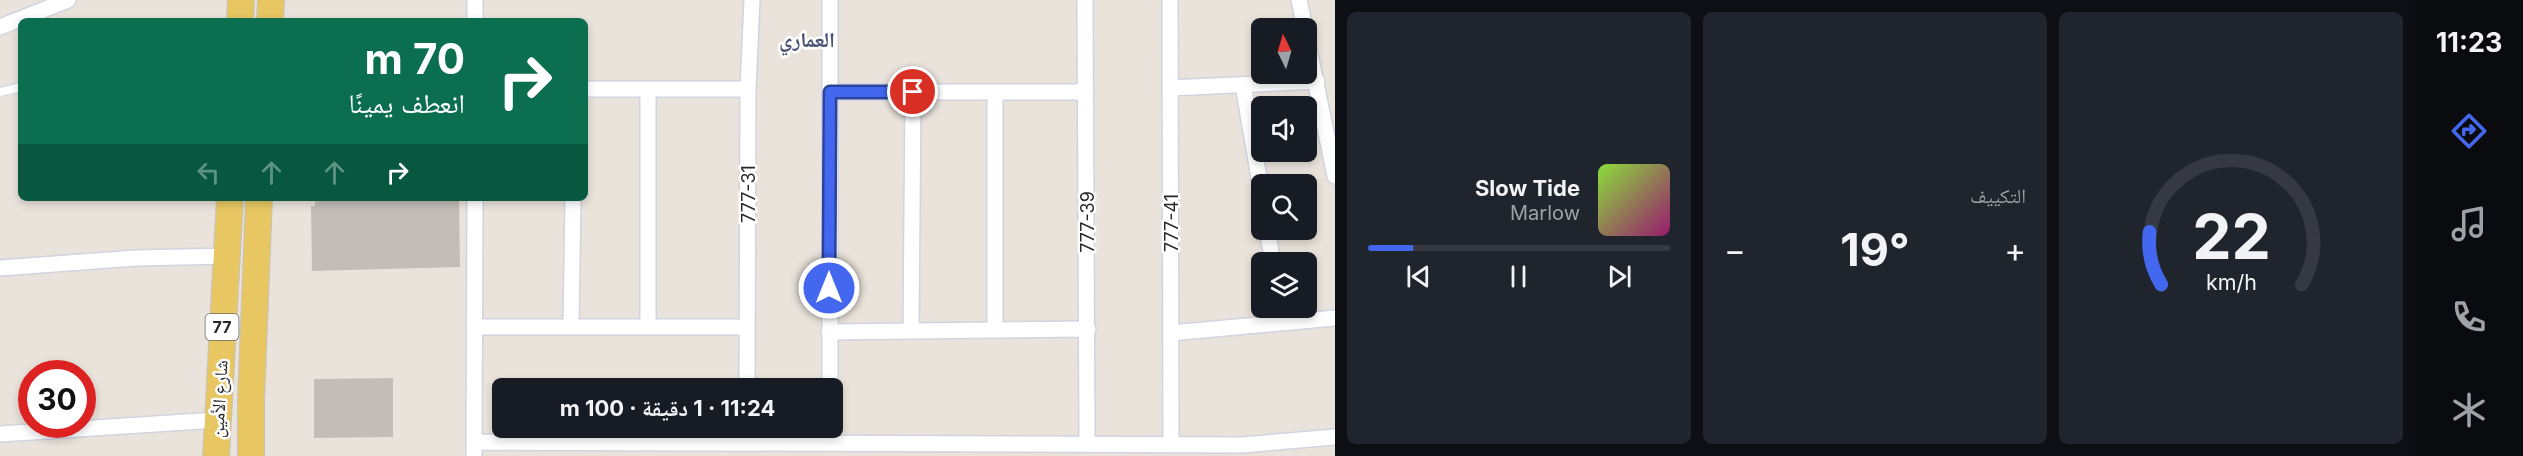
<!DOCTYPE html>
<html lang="ar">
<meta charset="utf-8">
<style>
:root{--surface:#171b24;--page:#20242c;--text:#f1f3f6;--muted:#9ea1a6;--line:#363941;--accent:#4367ef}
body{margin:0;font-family:Inter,"Noto Naskh Arabic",sans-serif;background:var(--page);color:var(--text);direction:rtl;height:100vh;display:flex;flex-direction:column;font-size:22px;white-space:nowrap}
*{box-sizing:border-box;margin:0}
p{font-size:20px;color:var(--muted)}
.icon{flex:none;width:33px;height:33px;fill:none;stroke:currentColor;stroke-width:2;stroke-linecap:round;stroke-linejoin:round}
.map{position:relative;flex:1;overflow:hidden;direction:ltr}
.details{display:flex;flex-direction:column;gap:12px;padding:12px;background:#0d0f14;width:1080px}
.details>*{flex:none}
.hud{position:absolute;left:18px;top:18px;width:570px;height:183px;border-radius:9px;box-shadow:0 3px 9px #0003;direction:rtl;background:#0b6e4f;color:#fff;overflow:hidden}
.needle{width:39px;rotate:355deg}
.tools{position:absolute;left:1251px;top:18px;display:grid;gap:12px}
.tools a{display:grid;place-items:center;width:66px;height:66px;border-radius:9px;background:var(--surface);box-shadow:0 3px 9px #0003;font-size:30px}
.speed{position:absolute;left:18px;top:360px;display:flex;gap:12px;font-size:30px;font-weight:700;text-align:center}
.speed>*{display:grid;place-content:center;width:78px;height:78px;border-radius:50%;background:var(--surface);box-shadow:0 3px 9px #0003;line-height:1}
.speed .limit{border:9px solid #d22;background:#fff;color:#111}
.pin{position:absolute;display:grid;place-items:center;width:51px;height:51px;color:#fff;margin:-26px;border:3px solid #fff;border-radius:50%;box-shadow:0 2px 6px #0007}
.me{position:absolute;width:66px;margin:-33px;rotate:0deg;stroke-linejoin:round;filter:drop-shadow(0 0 4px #0008)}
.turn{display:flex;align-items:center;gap:21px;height:126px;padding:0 24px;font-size:27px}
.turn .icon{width:78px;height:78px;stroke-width:2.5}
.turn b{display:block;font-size:42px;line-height:51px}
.lanes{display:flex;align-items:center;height:57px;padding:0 24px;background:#0003;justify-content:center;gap:30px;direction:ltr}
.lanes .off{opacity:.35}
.big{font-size:45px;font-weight:700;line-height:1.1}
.details .tile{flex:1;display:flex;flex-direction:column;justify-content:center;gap:9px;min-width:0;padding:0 21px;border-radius:9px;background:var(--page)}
.details .dial{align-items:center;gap:0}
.dial svg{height:156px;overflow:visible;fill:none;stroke:var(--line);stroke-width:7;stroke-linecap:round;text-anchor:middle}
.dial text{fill:var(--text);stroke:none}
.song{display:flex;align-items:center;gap:18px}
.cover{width:72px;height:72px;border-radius:9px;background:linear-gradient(135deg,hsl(90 70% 55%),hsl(320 70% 35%))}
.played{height:6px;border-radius:3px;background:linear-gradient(90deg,var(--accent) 15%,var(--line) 15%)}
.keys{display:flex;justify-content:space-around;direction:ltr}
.heat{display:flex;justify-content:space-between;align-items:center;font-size:33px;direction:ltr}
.details .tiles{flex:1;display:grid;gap:12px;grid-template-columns:repeat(3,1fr)}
.trip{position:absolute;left:492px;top:378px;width:351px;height:60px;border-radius:9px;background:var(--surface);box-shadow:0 3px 9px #0003;font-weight:700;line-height:60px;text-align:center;direction:rtl}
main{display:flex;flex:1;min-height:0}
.dock{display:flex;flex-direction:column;width:108px;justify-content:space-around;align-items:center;background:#090b0e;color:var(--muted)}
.dock .icon{width:42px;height:42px}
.dock .on{color:var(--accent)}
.dock b{font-size:27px;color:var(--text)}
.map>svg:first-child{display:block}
.building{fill:#c2bdb7}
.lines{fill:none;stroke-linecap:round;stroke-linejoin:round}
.service-casing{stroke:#d0d4e1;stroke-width:10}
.minor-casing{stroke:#d0d4e1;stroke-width:18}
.primary-casing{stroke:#c3c3c3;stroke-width:28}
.service{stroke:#fff;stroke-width:8}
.minor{stroke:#fff;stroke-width:15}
.primary{stroke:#e8c662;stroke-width:26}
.route-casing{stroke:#2c439b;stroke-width:15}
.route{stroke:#4367ef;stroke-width:10}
.labels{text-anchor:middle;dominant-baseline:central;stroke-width:5;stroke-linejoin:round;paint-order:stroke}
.shield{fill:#fff;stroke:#686868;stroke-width:1.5}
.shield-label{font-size:16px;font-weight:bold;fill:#282828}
.street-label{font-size:18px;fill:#282828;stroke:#fff}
.quarter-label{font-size:21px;font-weight:bold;fill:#4c5476;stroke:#fff}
</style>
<main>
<nav class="dock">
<b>11:23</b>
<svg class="icon on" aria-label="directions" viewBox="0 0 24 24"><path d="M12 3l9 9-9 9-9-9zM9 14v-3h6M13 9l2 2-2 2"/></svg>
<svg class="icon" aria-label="music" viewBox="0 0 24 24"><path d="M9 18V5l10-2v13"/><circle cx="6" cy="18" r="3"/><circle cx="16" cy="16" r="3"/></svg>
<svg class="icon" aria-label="phone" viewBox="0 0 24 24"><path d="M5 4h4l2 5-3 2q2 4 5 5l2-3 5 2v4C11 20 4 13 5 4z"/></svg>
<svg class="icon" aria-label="climate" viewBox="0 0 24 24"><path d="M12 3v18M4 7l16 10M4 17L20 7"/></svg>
</nav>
<section class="details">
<div class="tiles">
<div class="tile dial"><svg viewBox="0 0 100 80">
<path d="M14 69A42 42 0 1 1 86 69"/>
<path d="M14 69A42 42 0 0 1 8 42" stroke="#4367ef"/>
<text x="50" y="56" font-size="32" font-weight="700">22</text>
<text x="50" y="72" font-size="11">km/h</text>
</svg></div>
<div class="tile"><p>التكييف</p>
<div class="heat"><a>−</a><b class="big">19°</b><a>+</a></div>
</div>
<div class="tile">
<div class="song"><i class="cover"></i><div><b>Slow Tide</b><p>Marlow</p></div></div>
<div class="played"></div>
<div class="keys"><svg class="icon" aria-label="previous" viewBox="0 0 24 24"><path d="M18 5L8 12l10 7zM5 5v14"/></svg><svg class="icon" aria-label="pause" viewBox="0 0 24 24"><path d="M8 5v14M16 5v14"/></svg><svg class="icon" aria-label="next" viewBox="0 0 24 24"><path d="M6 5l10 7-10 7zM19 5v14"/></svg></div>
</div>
</div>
</section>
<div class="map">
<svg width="1335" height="456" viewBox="0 0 1335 456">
<rect width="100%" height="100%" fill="#eae3db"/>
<path class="building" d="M315,198H459L460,267L312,271L311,206H315Z
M393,378V437L314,438V379Z"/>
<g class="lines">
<defs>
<path id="service" d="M0,92L21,87"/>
<path id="minor" d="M475,0V21
M1085,0L1087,443
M1170,0L1171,445
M1299,0L1305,28
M0,27L68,0
M1306,35L1335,176
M1243,85L1262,195
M1170,88L1317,81
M585,89H748
M830,92H1086
M995,92V330
M1267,230L1273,262
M0,268L136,258L227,256
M474,327H747
M571,327L573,198
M648,327V89
M911,331L913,92
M829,332L1088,329
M1171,333L1335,318
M747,388L748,89L752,0
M830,388V0
M748,428V443
M0,434L217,420
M475,442L1242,445L1335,437
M474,456L475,198"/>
<path id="primary" d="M240,21L241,0
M270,21L271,0
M216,456L230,198
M251,456V401L259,198"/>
</defs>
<use href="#service" class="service-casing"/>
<use href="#minor" class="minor-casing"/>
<use href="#primary" class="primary-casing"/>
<use href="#service" class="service"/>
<use href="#minor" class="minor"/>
<use href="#primary" class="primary"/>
</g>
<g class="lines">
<defs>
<path id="route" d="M829,288L830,92H913"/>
</defs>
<use href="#route" class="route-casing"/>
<use href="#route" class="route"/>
</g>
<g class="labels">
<rect class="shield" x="205.5" y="314" width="33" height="26" rx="4.5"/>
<g class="shield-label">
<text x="222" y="327">77</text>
</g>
<g class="street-label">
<text transform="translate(748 194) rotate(-90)">777-31</text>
<text transform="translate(1087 222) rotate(-90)">777-39</text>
<text transform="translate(1171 223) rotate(-90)">777-41</text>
<text transform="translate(219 399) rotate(-87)">شارع الأمين</text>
</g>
<g class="quarter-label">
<text x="807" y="39">العماري</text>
</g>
</g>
</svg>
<div class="tools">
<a><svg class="needle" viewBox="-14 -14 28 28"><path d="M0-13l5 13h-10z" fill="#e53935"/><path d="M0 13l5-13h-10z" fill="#9ea1a6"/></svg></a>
<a><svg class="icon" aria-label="sound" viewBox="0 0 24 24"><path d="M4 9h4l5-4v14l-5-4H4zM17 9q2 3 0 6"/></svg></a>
<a><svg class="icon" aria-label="search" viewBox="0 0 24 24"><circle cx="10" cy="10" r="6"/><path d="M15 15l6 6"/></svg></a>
<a><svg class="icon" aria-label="layers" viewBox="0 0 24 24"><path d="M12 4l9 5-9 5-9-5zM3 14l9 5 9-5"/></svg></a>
</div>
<div class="speed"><div class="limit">30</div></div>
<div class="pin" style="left:913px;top:92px;background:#d93025"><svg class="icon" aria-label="arrive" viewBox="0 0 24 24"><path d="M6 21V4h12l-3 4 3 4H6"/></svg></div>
<svg class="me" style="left:829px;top:288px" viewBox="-20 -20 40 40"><circle r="17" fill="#4367ef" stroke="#fff" stroke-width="3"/><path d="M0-11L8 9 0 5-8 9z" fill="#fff"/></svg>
<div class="trip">11:24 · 1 دقيقة · 100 m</div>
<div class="hud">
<div class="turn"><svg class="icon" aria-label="right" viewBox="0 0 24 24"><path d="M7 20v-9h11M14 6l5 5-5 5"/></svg><div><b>70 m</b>انعطف يمينًا</div></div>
<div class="lanes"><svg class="icon off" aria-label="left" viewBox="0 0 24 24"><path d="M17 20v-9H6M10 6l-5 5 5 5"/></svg><svg class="icon off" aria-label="ahead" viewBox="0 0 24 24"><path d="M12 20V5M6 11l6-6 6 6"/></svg><svg class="icon off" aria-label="ahead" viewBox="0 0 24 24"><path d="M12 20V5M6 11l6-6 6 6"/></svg><svg class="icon" aria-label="right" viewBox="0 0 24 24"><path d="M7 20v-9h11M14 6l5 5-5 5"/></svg></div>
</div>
</div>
</main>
